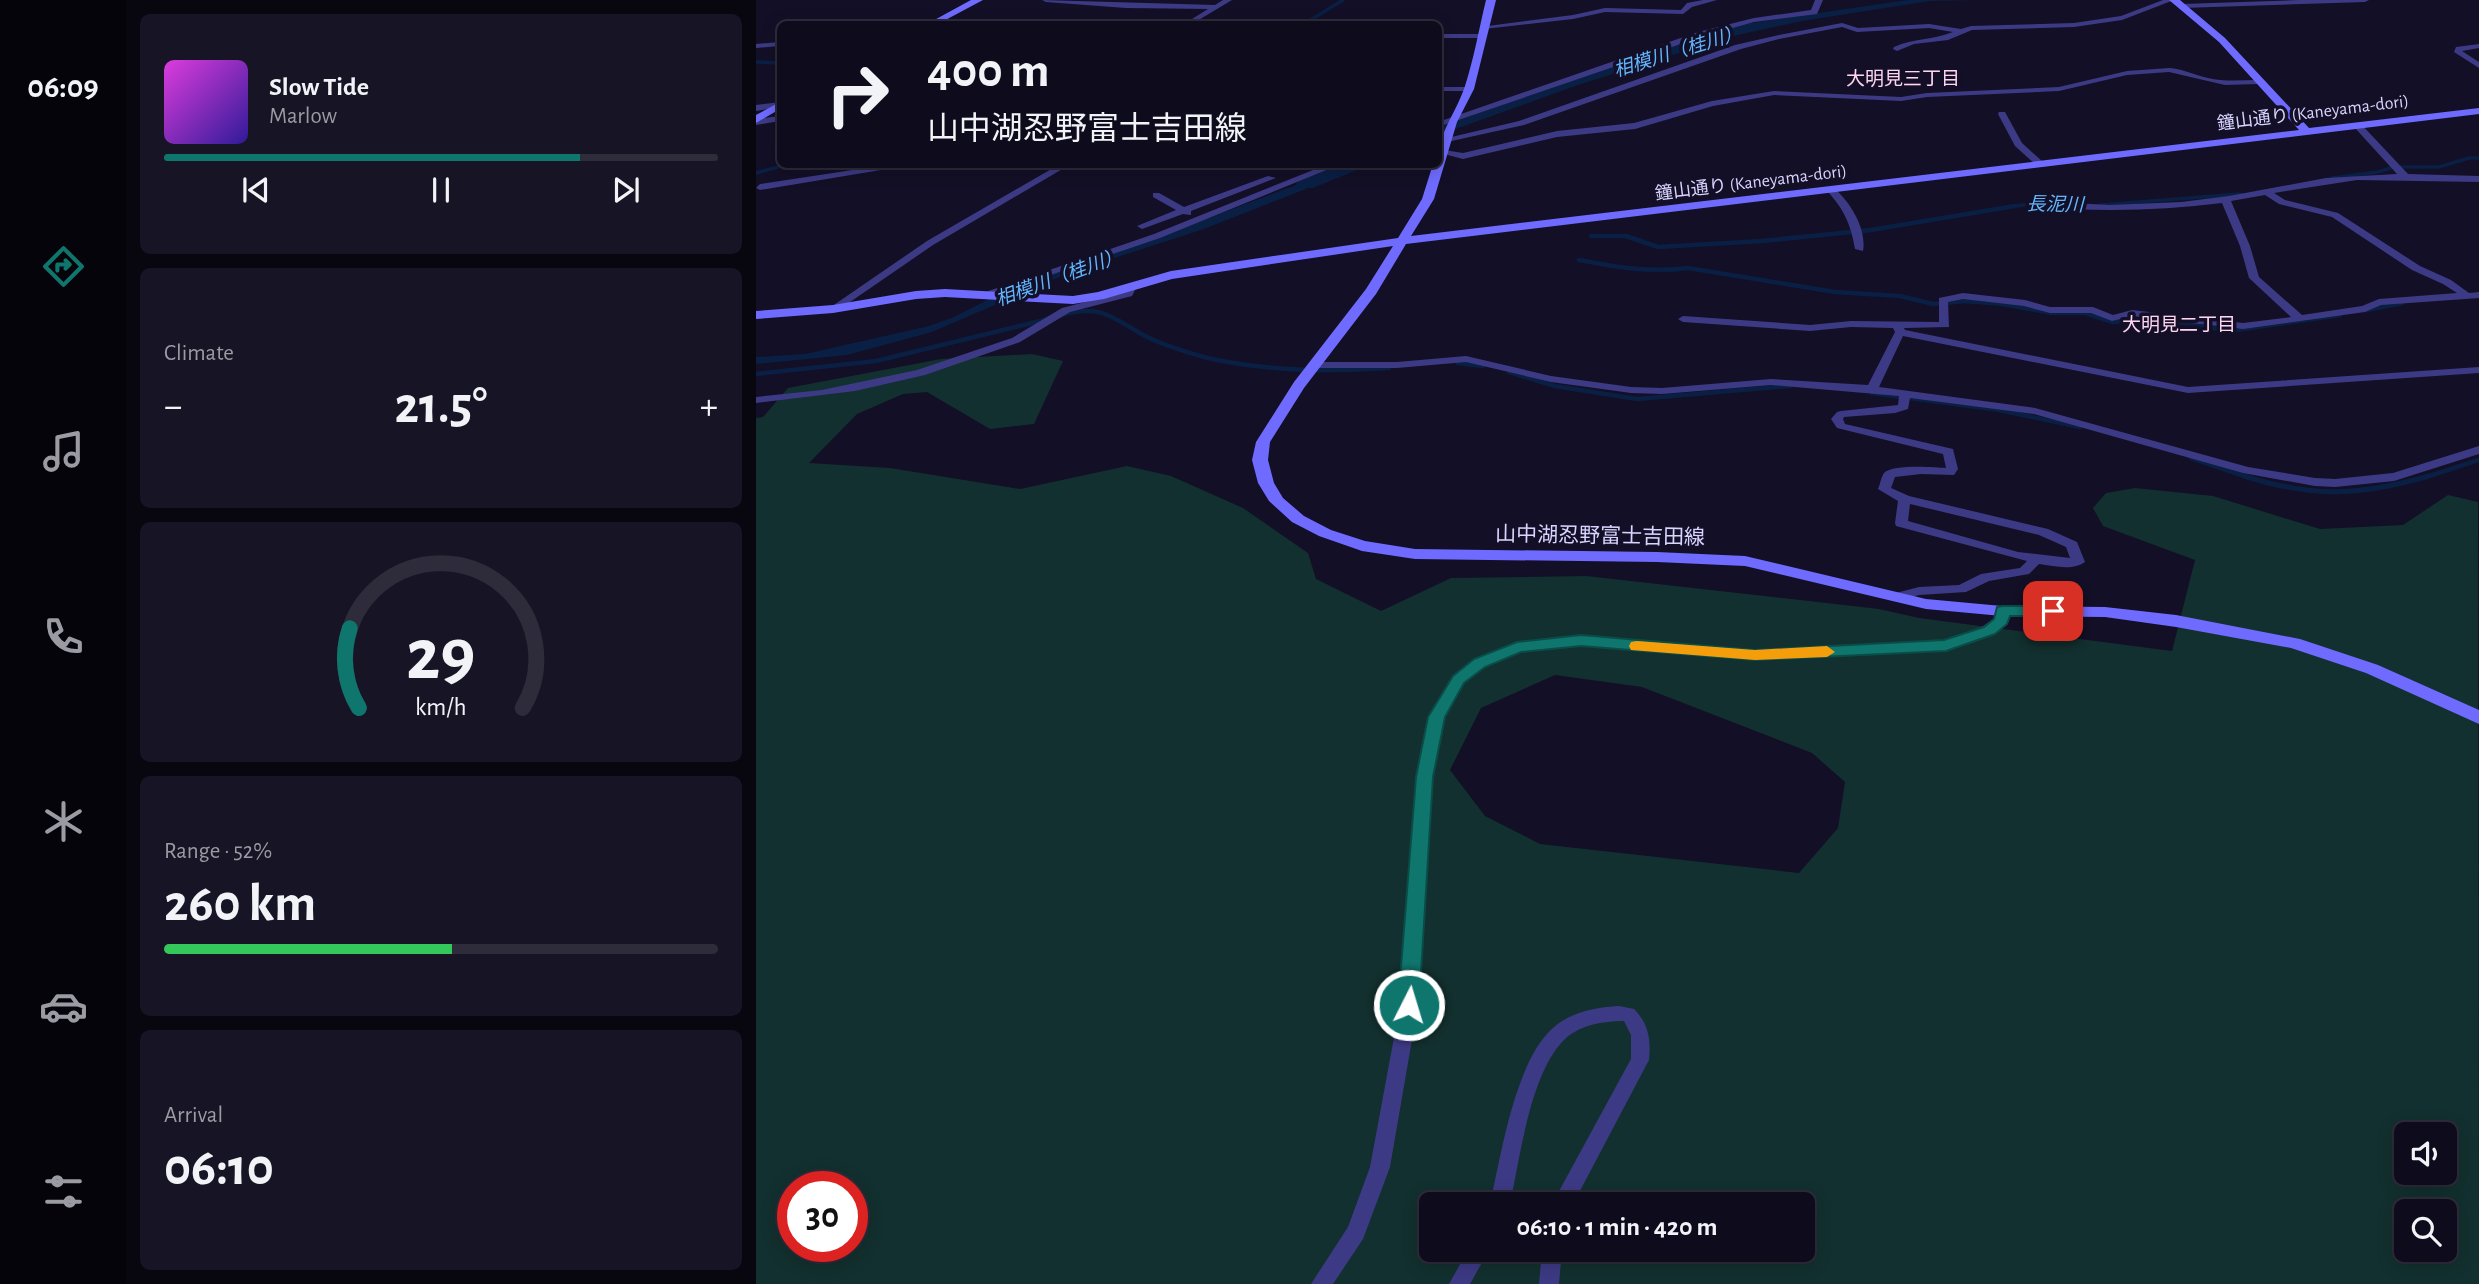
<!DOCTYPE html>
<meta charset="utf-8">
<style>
:root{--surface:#0e0b1c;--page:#171425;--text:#f1f3f6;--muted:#9b9ba3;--line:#2e2b3b;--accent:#0f766e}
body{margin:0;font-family:"Alegreya Sans","Noto Sans JP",sans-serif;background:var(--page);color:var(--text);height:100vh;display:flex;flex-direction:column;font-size:26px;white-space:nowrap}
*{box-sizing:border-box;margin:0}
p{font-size:23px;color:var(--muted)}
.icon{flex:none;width:38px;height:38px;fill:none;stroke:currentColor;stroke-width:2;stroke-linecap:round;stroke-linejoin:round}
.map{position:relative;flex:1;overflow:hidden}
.side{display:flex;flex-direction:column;gap:14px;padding:14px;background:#08060f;width:630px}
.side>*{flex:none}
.top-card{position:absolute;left:21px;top:21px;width:665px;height:147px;border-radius:10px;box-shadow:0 4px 18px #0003,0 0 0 2px var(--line);background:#0e0b1c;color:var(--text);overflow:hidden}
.controls{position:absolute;left:1638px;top:1122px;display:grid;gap:14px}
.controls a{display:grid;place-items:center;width:63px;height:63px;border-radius:10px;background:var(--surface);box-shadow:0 4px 18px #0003,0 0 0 2px var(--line);font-size:35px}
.speed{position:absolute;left:21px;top:1171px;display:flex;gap:14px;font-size:35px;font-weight:700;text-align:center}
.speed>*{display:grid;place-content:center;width:91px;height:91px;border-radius:50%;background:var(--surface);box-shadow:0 4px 18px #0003,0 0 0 2px var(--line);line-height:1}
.speed .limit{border:10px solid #d22;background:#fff;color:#111}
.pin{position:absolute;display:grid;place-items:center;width:60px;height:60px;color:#fff;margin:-30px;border-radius:14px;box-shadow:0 4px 10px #0006}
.me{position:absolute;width:77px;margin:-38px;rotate:5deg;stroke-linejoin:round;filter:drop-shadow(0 0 5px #0008)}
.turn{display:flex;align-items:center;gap:24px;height:147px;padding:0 35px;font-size:32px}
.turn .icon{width:91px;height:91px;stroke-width:2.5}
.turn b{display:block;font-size:49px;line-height:60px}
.big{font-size:52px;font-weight:700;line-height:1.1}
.side .card{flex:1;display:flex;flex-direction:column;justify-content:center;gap:10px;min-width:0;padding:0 24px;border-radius:10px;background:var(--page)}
.side .dial{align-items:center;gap:0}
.dial svg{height:182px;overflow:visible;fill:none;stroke:var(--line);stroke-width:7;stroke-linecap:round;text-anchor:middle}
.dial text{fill:var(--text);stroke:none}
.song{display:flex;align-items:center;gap:21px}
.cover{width:84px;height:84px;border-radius:10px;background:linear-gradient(135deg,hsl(300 70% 55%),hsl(250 70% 35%))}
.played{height:7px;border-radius:4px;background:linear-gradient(90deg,var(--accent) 75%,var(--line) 75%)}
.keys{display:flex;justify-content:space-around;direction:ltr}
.heat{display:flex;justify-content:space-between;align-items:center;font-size:38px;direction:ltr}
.charge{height:10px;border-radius:5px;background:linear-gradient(90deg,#34c759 52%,var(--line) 0)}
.trip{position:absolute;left:663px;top:1192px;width:396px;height:70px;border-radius:10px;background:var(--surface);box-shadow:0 4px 18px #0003,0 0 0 2px var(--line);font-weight:700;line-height:70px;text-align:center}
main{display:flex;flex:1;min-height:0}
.tabs{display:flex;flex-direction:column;width:126px;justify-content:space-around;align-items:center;background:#06040b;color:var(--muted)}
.tabs .icon{width:49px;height:49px}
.tabs .current{color:var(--accent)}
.tabs b{font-size:32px;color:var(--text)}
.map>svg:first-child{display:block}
.green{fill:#12302f;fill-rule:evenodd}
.water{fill:#0a1f44}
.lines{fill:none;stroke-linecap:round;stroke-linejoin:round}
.stream-far2{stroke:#0a1f44;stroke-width:3.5}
.stream-far1{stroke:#0a1f44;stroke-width:4.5}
.stream{stroke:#0a1f44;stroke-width:5}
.river{fill:#0a1f44;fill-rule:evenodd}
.street{fill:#3d3a85;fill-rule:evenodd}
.secondary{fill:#6f6bff;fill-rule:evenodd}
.route{fill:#0f766e;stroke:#0a4d48;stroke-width:2}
.slow{fill:#f59e0b}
.labels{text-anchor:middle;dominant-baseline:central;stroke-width:7;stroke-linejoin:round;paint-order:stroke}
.far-street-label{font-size:18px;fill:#d9d4ff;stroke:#130f26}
.far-water-label{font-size:19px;font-style:italic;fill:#62b6ff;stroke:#130f26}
.far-neighbourhood-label{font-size:19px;fill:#ffd6f0;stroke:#130f26}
.street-label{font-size:21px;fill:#d9d4ff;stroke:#130f26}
</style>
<main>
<nav class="tabs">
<b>06:09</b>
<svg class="icon current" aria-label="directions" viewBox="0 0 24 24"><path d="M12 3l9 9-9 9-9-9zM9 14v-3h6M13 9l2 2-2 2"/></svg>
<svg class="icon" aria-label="music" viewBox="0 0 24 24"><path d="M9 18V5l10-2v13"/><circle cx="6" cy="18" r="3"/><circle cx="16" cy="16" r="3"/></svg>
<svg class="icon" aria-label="phone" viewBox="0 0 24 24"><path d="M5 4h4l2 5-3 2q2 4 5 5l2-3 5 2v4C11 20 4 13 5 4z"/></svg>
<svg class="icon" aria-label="climate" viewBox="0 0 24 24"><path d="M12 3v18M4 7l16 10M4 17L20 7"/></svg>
<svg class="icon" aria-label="car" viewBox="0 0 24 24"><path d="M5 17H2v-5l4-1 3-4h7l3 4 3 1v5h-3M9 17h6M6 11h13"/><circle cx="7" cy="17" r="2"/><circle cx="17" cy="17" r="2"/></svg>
<svg class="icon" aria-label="filters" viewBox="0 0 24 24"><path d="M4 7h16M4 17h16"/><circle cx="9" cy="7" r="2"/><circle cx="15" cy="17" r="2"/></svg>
</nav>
<section class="side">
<div class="card">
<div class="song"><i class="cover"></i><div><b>Slow Tide</b><p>Marlow</p></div></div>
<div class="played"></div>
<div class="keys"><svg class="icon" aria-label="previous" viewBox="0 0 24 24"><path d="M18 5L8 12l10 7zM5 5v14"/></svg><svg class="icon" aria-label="pause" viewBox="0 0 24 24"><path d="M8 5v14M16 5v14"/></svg><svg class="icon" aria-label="next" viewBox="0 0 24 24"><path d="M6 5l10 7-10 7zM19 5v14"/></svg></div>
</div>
<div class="card"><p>Climate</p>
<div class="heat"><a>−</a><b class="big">21.5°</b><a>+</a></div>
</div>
<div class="card dial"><svg viewBox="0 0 100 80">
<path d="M14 69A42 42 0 1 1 86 69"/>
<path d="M14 69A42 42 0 0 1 10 34" stroke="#0f766e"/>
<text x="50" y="56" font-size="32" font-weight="700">29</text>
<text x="50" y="72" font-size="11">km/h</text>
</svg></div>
<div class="card"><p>Range · 52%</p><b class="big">260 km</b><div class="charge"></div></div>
<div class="card"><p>Arrival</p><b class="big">06:10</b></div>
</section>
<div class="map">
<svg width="1723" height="1284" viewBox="0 0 1723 1284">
<rect width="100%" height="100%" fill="#130f26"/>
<path class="green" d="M276,354L307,361L278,424L234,429L171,392L147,394L101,414L53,463L134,468L264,489L371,466L415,476L487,508L552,553L560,579L625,611L695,578L830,576L1123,609L1163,618L1416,651L1439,560L1347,526L1337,508L1350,493L1379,488L1457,496L1564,529L1647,525L1692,495L1722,502L1723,1284H0V418L7,417L32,388L185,359ZM799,675L886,687L1056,753L1089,782L1082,828L1043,873L784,844L729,816L694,770L725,708ZM1650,1134H1689V1172H1650ZM37,1186H96V1246H37ZM676,1204H1046V1250H676ZM1650,1211H1689V1250H1650Z"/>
<path class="water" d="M1151,0H1221L1174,1L1046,21L973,37L819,86L683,135V127L909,48L982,25Z
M599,165H611L445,230L315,272L176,332L91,355L0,364V357L49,354L173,326L198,317L247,292L416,232L582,169Z"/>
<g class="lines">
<path class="stream-far2" d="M548,24L587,0
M0,62L24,63
M0,173L33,164
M1576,178L1622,172L1638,167H1683L1713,158H1723
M1344,205L1484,194
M1248,208L1285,202"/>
<path class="stream-far1" d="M835,236H870L902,247L1006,241L1115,230L1259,206
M823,260C860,267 894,273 932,268L1079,292L1144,296L1177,304L1210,301L1246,304L1296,313H1329L1357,322L1394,318
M1611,310L1646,303
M305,315C347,304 355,317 389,336C407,345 441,356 461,360C517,371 576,372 633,368
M1404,319L1474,331L1584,315
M702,363L727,366
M753,372L799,386L881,399L1034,386
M0,374L120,361L292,319
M1116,393L1243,410L1324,427
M1435,458L1494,478
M1667,478L1723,460"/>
<path class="stream" d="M1488,476C1558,498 1603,496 1673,476"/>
<path class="river" d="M581,164H608L606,168L557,188H543L540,184L543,180Z"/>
<path class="street" d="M286,0L459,5L467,0H476L436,24H428L452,9L370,8L290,2Z
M947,0H961L936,7L927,14L849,12L817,19L728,29L724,27L817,15L849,8L925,10L931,3Z
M1059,0H1067L1061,14L998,22L948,36L682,127V122L942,32L998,18L1055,10Z
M1407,0H1418L1366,20L1318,27L1216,30L1192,40L1158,44L1141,51L1137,49L1138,47C1158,38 1177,40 1197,32L1173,28L1101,32L1086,27L1023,39L985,49L768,125L691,142L687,139L763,121L979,45L1023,35L1086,23L1102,28L1173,24L1205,29L1215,26L1318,23L1365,16Z
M1543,0H1613L1609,2L1426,8L1422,6L1426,4Z
M682,34H726L730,36L726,38H682Z
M24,42V46L0,48V44Z
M1723,44V48L1706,51L1723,62V68L1698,52L1700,47Z
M1413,68C1427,69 1438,75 1452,78C1468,82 1486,80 1503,80L1507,82L1503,84L1469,85L1413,72L1371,75L1303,91L1171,97L1145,101L1018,95L957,106L879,129L801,137L707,159L684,153L688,150L707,153L801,131L878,123L956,101L1018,91L1145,97L1171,93L1303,87L1371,71Z
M682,87H713L717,89L713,91H682Z
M24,102V107L0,111V105Z
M1243,112H1249L1266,143L1288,163V167H1282L1259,146L1242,114Z
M24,116V121L0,125V119Z
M1599,124H1605L1652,174L1723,176V182L1601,180L1518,193L1529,200L1582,213L1664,266L1695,280L1713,293L1723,292V298L1625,305L1609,312L1487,329L1376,316L1356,321L1335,313H1294L1268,306L1207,299L1192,302L1193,327L1148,328L1149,330L1432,387L1723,367V373L1432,393L1147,336L1123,387L1279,408L1492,467L1559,478L1579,479L1637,473L1723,446V454L1638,481L1579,487L1559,486L1487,473L1278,414L1154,398L1152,409L1139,413L1088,417L1087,419L1089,424L1197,449L1202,469L1198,475L1165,474L1139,477L1135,488L1153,496L1292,529L1321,542L1329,562C1317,571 1298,566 1283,564L1273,574L1233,581L1210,592L1163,595L1141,601L1134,597L1136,594L1163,587L1203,585L1225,574L1264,568L1271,561L1140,526L1139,523L1142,501L1122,489C1124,485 1125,477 1128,473C1136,464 1178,467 1190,468L1187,454L1081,428L1075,419L1081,412L1085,411L1142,405L1143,396L1015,385L906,394L875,393L795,382L710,362L641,368H560L554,365L560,362H641L710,356L795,376L875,387L906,388L1015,379L1112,385L1139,332L1137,328L1095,327L1054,331L927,322L922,319L927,316L1054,325L1095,321L1183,322V298L1207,293L1269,300L1294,307H1337L1357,315L1376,310L1487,323L1535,317L1493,278L1484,246L1466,203C1404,211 1343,212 1281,207L1276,204L1281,201L1353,205L1425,202L1473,196L1570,178L1641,174L1599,128ZM1509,195L1523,204L1576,217L1656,270L1687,284L1701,293L1623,299L1606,306L1546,315L1503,277L1494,246L1475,201ZM1154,504L1283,535L1310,547L1314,558L1262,552L1152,521Z
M136,164H161L4,190L0,188L4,184Z
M304,164H315L177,245L81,311L77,312L72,309L171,241Z
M572,164H585L404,238L230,297L226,298L221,295L398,234Z
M512,176L520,178L435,211V215L427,214L386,229L381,226L420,210L397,197V193H403L428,207Z
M1073,189H1079C1095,203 1111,230 1107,251L1099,249C1095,225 1088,209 1071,191Z
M376,283L381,286L376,296L314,312L264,342L169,375L99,391L0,403V397L66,390L161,370L256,338L306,308L368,292L372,284Z
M1246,607L1253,611L1251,623L1224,640L1190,651L999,660L825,646L763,651L729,666L707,682L687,717L677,777L662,1005L634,1167L607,1239L577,1284H555L592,1227L614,1167L644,1005L661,777L673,717L697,676L719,660L761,642L825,636L999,650L1190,641L1221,630L1239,618V611Z
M863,1006L878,1009C893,1024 895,1040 893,1060L817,1204H796L875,1059V1035L868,1021C847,1021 822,1025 807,1041C774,1075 764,1158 754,1204H734C745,1156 759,1061 797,1028C814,1012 841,1007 863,1006Z
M712,1250H733L714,1284H693Z
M786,1250H806L803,1284H783Z"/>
<path class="secondary" d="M215,0H227L182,24H171Z
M730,0H740L718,89L701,122L678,199L655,236L1543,130L1463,42L1413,0H1424L1469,38L1553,128L1723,108V114L650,244L620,294L548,388L514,442L512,460L518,483L527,498L548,516L575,530L609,541L659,549L901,552L989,556L1170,599L1246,606L1349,607L1420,615L1544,639L1622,665L1723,710V724L1610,673L1535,648L1420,627L1349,617L1246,616L1170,609L989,566L901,562L659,559L606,551L563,536L536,522L513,501L502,483L496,460L500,442L538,382L610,289L637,246L416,279L348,299L317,304L189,297L160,299L77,313L0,319V311L77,305L160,291L189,289L317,296L342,292L415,271L642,238L666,199L677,164H682C682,131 699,116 709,86C718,58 723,29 730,0Z
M24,102V109L0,123V115Z"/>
</g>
<path class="route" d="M1246,606H1297L1305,611L1297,616H1254L1251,624L1239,634L1190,651L999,660L825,646L765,652L729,667L708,683L689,717L677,777L663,1005L660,1011L653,1013L645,1011L642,1005L660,777L672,717L697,676L718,659L761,642L825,635L999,650L1188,640L1228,627L1238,619L1241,607Z"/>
<path class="slow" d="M881,641L999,650L1071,646L1079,652L1071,657L999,660L875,650L873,646L875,642Z"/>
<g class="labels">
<g class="far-street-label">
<text transform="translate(1557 113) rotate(-7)">鐘山通り (Kaneyama-dori)</text>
<text transform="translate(995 183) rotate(-7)">鐘山通り (Kaneyama-dori)</text>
</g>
<g class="far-water-label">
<text transform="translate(922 52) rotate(-17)">相模川（桂川）</text>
<text transform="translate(1299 205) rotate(1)">長泥川</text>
<text transform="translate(303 278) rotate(-20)">相模川（桂川）</text>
</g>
<g class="far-neighbourhood-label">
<text x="1147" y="79">大明見三丁目</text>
<text x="1423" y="325">大明見二丁目</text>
</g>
<g class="street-label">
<text transform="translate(844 536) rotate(1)">山中湖忍野富士吉田線</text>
</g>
</g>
</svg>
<div class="controls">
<a><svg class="icon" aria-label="sound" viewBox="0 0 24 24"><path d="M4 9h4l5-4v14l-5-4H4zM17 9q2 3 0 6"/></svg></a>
<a><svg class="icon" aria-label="search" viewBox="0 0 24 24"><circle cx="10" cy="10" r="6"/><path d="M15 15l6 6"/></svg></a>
</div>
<div class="speed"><div class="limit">30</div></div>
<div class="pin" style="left:1297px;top:611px;background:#d93025"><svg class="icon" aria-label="arrive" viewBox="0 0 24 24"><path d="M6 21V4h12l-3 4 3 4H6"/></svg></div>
<svg class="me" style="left:653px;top:1005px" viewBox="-20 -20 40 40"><circle r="17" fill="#0f766e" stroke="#fff" stroke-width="3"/><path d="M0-11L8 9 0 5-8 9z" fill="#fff"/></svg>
<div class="trip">06:10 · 1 min · 420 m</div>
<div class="top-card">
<div class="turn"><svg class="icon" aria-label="right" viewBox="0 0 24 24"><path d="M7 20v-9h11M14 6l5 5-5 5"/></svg><div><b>400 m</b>山中湖忍野富士吉田線</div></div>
</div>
</div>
</main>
